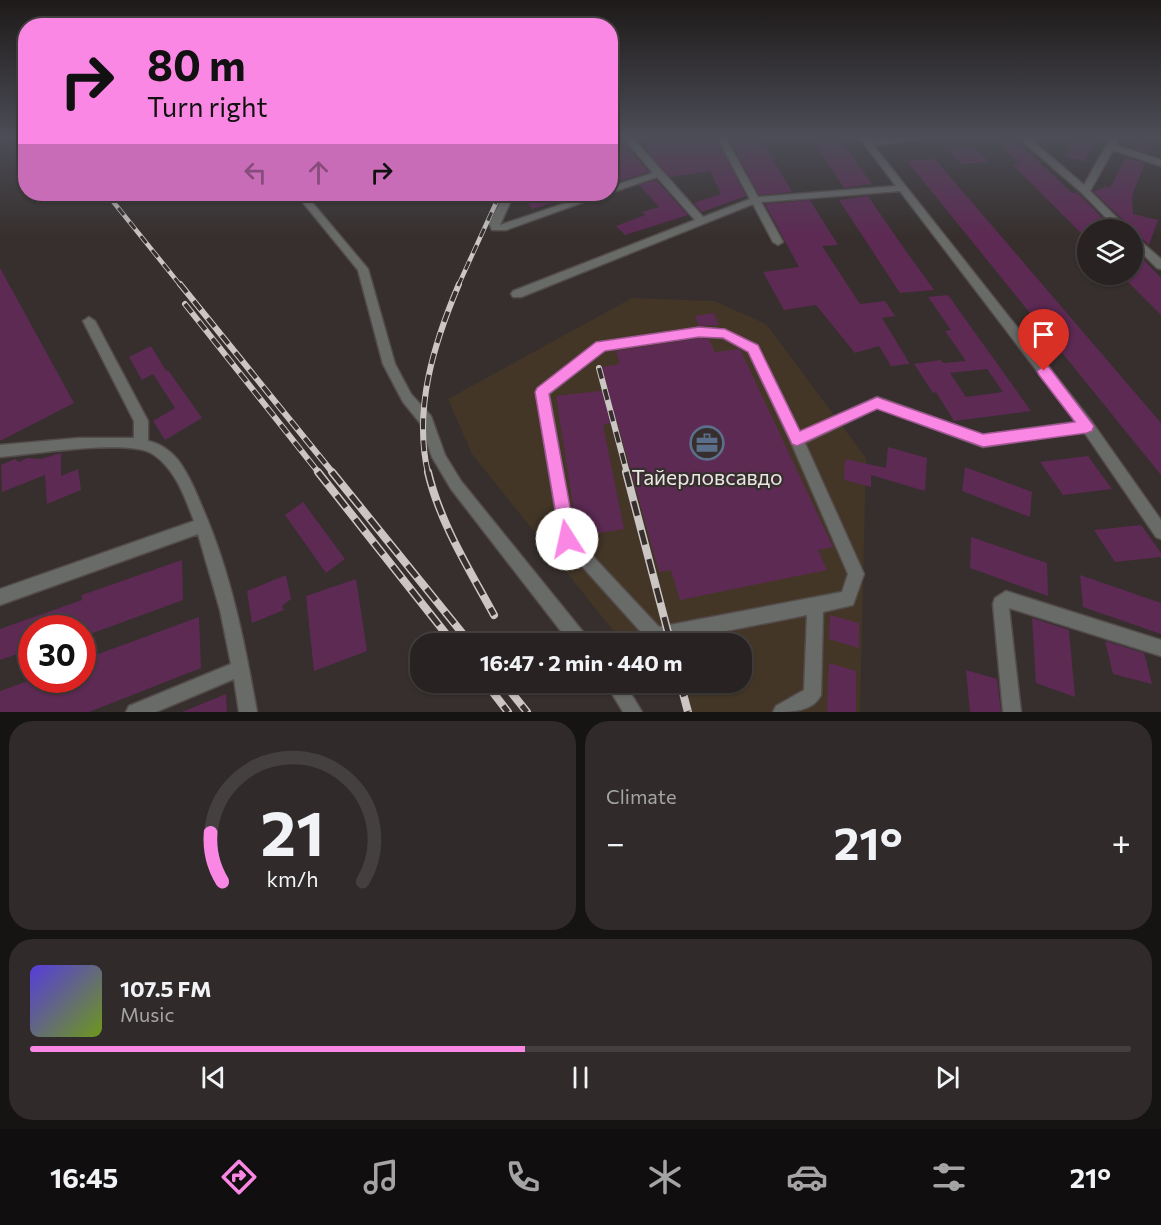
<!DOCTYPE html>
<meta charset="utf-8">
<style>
:root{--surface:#282322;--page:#302b2a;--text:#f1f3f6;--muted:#a5a4a5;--line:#444040;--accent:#fb87e5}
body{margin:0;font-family:Commissioner,sans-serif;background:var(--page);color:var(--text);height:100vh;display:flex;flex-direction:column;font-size:22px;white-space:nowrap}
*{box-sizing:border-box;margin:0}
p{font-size:20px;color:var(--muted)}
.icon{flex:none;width:33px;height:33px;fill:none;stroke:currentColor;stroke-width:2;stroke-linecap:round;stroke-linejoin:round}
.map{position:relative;height:712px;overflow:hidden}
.details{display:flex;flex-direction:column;gap:9px;padding:9px;background:#161313;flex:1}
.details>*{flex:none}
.banner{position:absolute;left:18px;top:18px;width:600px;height:183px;border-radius:24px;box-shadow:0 2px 4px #0004,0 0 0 2px var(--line);background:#fb87e5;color:#111;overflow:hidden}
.buttons{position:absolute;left:1077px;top:219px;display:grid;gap:12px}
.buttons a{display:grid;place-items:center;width:66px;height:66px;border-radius:50%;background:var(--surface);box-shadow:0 2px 4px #0004,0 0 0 2px var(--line);font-size:30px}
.speed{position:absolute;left:18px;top:615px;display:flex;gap:12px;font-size:30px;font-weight:700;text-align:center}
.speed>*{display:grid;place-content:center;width:78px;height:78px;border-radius:50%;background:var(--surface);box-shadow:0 2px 4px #0004,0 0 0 2px var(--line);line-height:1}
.speed .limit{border:9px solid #d22;background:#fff;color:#111}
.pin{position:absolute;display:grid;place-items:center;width:51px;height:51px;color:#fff;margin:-62px -26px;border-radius:50% 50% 50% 0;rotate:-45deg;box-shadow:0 0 6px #0007}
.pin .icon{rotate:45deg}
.me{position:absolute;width:66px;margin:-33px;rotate:350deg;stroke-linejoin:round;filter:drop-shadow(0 0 4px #0008)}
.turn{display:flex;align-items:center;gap:21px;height:126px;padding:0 30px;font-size:27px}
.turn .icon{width:78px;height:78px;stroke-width:2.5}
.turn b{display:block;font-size:42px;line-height:51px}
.lanes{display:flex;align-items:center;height:57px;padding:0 30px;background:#0003;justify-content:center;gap:30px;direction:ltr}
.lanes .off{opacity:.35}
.big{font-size:45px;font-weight:700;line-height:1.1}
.details .widget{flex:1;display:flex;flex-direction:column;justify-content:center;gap:9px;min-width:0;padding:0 21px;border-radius:24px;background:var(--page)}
.details .dial{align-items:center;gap:0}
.dial svg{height:156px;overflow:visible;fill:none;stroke:var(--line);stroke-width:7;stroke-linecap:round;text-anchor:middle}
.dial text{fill:var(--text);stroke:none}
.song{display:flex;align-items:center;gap:18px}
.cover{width:72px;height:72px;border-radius:9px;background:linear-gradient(135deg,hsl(250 70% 55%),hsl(80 70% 35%))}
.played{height:6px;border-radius:3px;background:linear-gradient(90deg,var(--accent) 45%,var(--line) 45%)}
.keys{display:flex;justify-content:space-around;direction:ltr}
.heat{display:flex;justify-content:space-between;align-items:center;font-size:33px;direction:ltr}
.details .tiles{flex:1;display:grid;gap:9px;grid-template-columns:1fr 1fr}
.widget:last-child{grid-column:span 2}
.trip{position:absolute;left:410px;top:633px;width:342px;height:60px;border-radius:24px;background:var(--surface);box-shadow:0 2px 4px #0004,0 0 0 2px var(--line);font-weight:700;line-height:60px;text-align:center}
.menu{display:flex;height:96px;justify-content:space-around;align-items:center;background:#100e0e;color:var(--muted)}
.menu .icon{width:42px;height:42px}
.menu .selected{color:var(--accent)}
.menu b{font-size:27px;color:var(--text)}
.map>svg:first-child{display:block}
.industrial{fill:#433627}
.building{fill:#5d2a54;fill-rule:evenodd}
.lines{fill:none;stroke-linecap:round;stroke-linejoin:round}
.minor-casing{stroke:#534c4a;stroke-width:3}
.minor{fill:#696b69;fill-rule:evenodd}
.rail-far2-casing{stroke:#cbc6c4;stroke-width:4.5}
.rail-far1-casing{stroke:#cbc6c4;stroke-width:6}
.rail-casing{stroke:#cbc6c4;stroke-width:8}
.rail-far2{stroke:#362f2d;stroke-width:3;stroke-dasharray:9;stroke-linecap:butt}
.rail-far1{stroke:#362f2d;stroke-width:4;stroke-dasharray:11;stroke-linecap:butt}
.rail{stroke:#362f2d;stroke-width:5;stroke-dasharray:15;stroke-linecap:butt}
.route{fill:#fb87e5;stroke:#a35895;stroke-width:1.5}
.labels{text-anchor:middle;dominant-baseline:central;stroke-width:4.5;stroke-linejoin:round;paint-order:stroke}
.poi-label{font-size:21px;fill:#eae6e4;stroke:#362f2d}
</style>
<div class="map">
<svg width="1161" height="712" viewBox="0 0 1161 712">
<rect width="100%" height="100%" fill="#362f2d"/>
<path class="industrial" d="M632,298L714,301L766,324L866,458L860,712H691L683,691L664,695L654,683L741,682V644L623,643L472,454L448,399Z"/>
<path class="building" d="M610,137H617L649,172L610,184Z
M642,137H715L746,196L702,212L694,203L721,194L710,171L670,177L648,152Z
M728,137H760L792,192L759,195Z
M810,137H838L872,184L844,188Z
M1075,137L1096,140L1084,162L1065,156Z
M1133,139L1152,145L1149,154L1130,147Z
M1017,141L1072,193L1077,192L1080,195L1114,230H1088V240L1012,164H1019L998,142Z
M974,147L989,162L961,164L947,149Z
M1126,157L1145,163L1132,196L1133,214L1158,220L1149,245L1093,191L1104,188V186L1110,188Z
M935,159L1161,423V475L907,161Z
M656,180L688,215L625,235L616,226L645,215L642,212L659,207L639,185Z
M540,194H549L555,202L532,209L525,198Z
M868,196L896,237L934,290L900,293L839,200Z
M810,200L838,245L822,246L860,304L885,301L895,316L882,318L910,364L891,366L879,346L855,353L816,305L784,310L763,272L799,267L765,204Z
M1132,247L1161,278V315L1125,279L1132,278Z
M0,268L74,403L0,441Z
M948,295L991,355L1031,411L954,421L936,392L933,393L914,364L941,360L943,363L966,361L945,331L951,330L928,297ZM987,369L1003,392L966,397L950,373Z
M714,313L719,325L699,326L695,316Z
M700,338L709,339L715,352L740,349L833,547L818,550L827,570L680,600L671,570L659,572L617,421L603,425L624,529L578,536L556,396L608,390L602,367L620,364L616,351Z
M151,346L166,371L168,370L202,418L165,440L153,421L175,408L153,374L142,380L129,357Z
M888,447L927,458L925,491L871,475V487L844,480L845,459L886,468Z
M61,453V476L78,469L81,490L47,504L45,475L2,492L1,465L15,459L19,462L27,458L41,459Z
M1088,456L1112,489L1063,495L1040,462Z
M965,467L1032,492L1030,517L962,491Z
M303,502L345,559L326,573L285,515Z
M1141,525L1161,553V557L1115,562L1094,530Z
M971,537L1047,563L1048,596L970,568Z
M182,560L183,600L82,637V628H32V649L0,660V629L82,600V595Z
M286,575L291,599L282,606L284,610L252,623L247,591Z
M1080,575L1161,603V634L1083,607Z
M356,579L367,651L314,671L306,596Z
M830,615L859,623V648L829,639Z
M199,617L201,668L89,712H0V691L31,680H82V660Z
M1032,618L1069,630L1075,697L1036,683Z
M1105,641L1144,653L1152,684L1113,674Z
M829,663L856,671V712H827Z
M966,670L997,679L1001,712H970Z
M226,694L227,712H182Z"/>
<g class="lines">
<defs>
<path id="minor" d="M623,137H632L703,217L750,199L717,137H725L758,197L896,186L859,137H868L871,141L901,137H928L874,146L1092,422L1161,520V539L1156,537L1084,432L983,447L878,408L805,443L864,574L853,605L823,612L821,695C813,712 790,712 773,712L776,706L804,690L807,615L660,644L650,642L562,544L560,539L536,392L538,388L597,343L699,328L725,330L757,345L800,432L877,397L983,435L1076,422L900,191L761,202L783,242L778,245L773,242L753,204L521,297H513L511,294L513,291L695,220L657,177L610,193V187L653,173ZM699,336L723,338L748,351L790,440L848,574L842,592L659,627L574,536L549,394L604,350Z
M1018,137H1028L1084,185L1111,137H1120L1116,145L1161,160V166L1113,150L1090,191L1129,230H1118L1082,193Z
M296,194H305L368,269L395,364L411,394L431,416L445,455L461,481L588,638L590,644H571L451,489L432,457L420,423L403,402L383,364L358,270Z
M505,194H514L500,225L593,194H606L506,230H492L489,223Z
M1132,234L1161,259V269L1157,268L1132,243Z
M89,317L95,321L148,421V441C159,443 171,451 178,460C189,475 196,492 203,509C231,573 245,644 257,712H239L234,679L156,712H126L129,706L231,664L220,610L198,534L0,605V589L194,521C187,503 180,482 167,467C163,462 155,455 149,452C120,440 34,454 0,457V445L79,438H134V421L83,321Z
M1006,591L1161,640V656L1009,608L1021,712H1003L993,604L995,598Z
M605,682H624L642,712H623Z"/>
</defs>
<use href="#minor" class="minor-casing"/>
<use href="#minor" class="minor"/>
<defs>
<path id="rail-far2" d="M107,194L181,286
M458,286L500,194"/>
<path id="rail-far1" d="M180,284L333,473
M185,304L319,473
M599,368L627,473
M428,473C413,409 434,343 459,284"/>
<path id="rail" d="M318,472L454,644
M332,472L471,644
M428,472C440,523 469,569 494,615
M626,472L671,644
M485,682L508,712
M503,682L527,712
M680,682L688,712"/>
</defs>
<use href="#rail-far2" class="rail-far2-casing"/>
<use href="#rail-far1" class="rail-far1-casing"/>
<use href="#rail" class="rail-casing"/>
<use href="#rail-far2" class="rail-far2"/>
<use href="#rail-far1" class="rail-far1"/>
<use href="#rail" class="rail"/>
</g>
<linearGradient id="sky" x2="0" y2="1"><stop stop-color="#1e1a19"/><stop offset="0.58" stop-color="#4c4d57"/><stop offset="1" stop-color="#4c4d57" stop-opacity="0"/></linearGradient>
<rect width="1161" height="237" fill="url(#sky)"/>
<path class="route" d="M699,327L725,329L758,345L800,431L877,397L983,434L1075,422L1039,375L1037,371L1044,366L1049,367L1094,426L1092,431L1087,433L983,447L877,409L797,446L792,444L748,352L723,338L699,337L605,351L549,394L576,539L573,544L567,547L561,544L535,392L537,388L596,342Z"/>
<defs>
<symbol id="office-ring" viewBox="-11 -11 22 22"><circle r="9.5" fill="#362f2d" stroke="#5c6f8a" stroke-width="1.5"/><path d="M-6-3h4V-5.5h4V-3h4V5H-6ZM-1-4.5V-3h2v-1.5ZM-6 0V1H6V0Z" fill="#5c6f8a"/></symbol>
</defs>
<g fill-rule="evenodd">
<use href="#office-ring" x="688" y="424" width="38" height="38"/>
</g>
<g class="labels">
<g class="poi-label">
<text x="707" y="476">Тайерловсавдо</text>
</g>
</g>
</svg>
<div class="buttons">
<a><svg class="icon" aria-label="layers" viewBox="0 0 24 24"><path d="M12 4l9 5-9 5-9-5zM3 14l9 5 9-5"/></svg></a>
</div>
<div class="speed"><div class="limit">30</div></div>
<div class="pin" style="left:1044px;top:371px;background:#d93025"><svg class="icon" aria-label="arrive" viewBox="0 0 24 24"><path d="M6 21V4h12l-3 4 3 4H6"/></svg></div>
<svg class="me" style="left:567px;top:539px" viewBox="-20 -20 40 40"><circle r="19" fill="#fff"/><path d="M0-13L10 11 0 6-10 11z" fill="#fb87e5"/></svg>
<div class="trip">16:47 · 2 min · 440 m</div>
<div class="banner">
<div class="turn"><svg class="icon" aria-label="right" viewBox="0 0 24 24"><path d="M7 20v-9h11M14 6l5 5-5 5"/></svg><div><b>80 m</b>Turn right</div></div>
<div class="lanes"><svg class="icon off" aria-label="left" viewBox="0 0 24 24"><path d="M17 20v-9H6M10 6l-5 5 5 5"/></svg><svg class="icon off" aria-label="ahead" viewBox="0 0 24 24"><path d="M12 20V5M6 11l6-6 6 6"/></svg><svg class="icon" aria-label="right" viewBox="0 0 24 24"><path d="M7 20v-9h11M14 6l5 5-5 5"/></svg></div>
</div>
</div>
<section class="details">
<div class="tiles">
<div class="widget dial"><svg viewBox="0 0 100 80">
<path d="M14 69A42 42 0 1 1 86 69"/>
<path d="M14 69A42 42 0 0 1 8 44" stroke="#fb87e5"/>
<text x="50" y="56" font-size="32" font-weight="700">21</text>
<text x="50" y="72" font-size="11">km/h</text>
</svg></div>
<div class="widget"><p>Climate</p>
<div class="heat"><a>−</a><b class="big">21°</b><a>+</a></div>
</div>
<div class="widget">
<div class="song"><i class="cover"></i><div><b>107.5 FM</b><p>Music</p></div></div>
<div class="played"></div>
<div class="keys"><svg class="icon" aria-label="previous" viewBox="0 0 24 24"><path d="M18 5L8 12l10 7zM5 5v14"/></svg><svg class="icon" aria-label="pause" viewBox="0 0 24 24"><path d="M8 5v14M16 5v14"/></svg><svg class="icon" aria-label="next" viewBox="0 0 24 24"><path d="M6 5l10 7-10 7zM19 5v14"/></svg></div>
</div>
</div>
</section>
<nav class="menu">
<b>16:45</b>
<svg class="icon selected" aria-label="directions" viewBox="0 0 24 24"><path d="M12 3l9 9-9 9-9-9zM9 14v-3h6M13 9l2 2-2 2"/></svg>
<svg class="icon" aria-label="music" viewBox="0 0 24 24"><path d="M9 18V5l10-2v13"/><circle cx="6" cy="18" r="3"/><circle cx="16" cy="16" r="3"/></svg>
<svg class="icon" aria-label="phone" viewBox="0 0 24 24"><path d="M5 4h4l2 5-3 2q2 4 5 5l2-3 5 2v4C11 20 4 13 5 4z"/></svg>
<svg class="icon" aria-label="climate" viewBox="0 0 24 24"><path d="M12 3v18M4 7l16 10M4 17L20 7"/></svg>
<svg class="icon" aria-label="car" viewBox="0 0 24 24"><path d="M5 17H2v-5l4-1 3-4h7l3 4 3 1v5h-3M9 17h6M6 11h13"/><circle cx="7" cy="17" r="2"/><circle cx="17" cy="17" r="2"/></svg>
<svg class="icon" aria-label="filters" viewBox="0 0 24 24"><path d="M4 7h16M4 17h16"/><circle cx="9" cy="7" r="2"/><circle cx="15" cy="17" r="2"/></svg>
<b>21°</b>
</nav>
